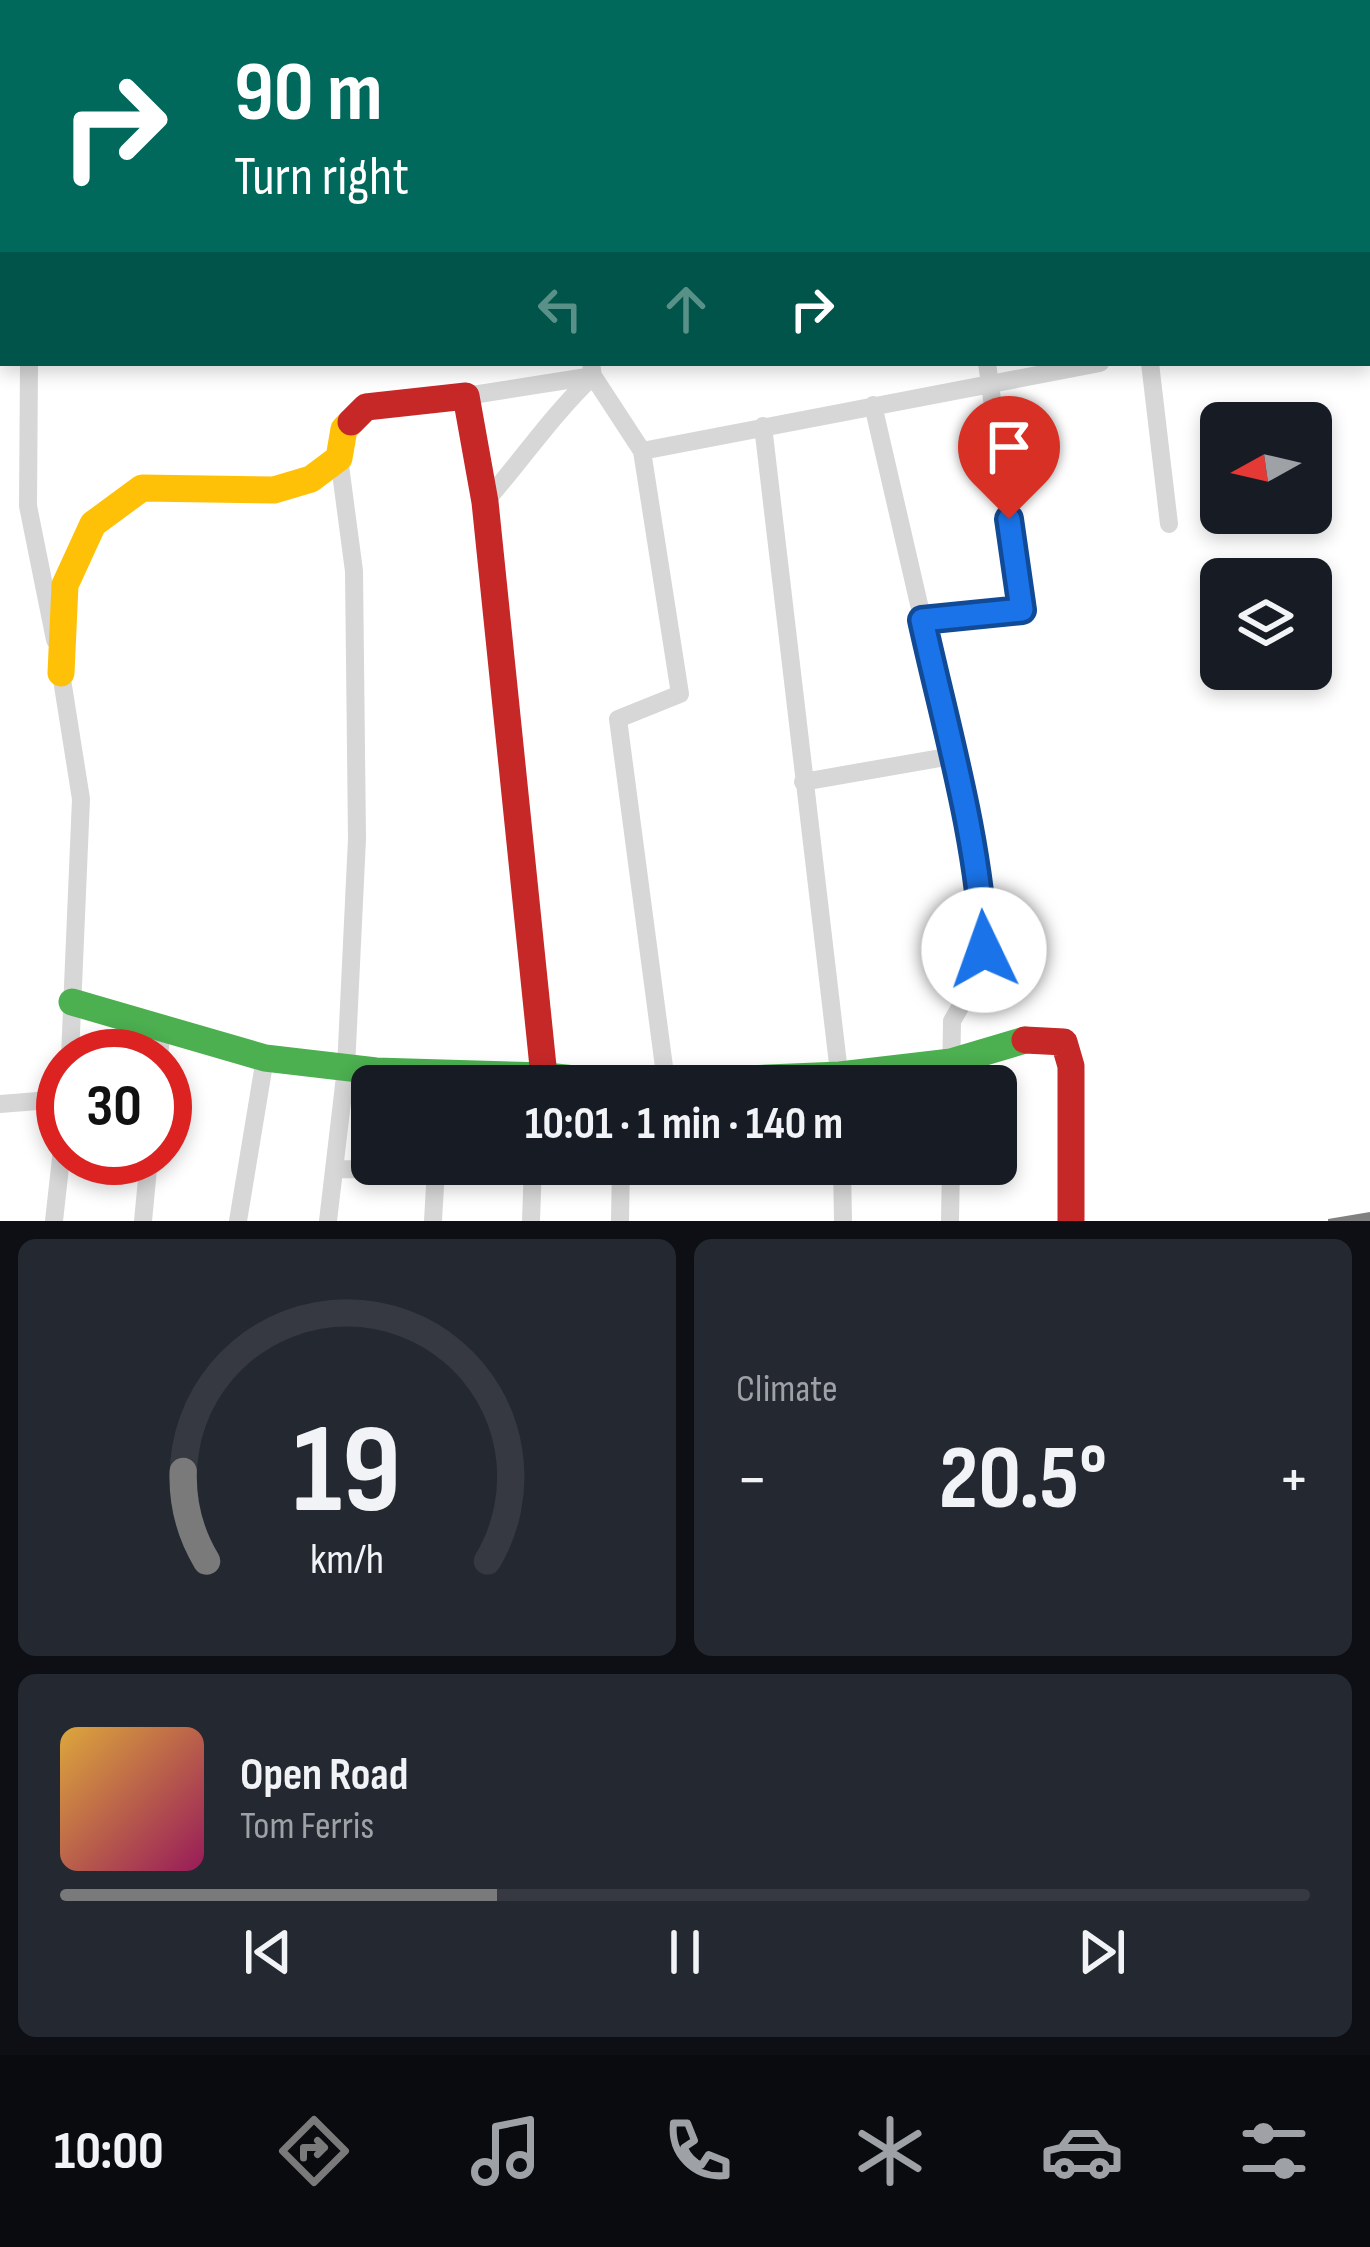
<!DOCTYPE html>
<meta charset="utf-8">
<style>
:root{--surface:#171b24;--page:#242831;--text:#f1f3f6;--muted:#9ea1a6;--line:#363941;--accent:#7a7a7a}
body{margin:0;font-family:"Sofia Sans Condensed",sans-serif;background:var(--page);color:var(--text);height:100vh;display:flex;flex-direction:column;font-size:45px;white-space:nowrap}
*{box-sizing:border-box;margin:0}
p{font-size:39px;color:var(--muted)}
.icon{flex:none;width:66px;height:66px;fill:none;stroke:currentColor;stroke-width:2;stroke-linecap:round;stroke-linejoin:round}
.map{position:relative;height:1221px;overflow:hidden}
.panel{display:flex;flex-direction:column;gap:18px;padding:18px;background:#0d0f14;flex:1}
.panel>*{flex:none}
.banner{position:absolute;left:0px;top:0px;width:1371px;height:366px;box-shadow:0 6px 18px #0003;background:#00695c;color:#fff;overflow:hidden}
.needle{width:78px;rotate:262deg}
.controls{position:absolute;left:1200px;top:402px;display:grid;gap:24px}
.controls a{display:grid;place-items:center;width:132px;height:132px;border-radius:18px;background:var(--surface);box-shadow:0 6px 18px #0003;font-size:60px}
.speed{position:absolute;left:36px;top:1029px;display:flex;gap:24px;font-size:60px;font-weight:700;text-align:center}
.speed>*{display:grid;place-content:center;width:156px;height:156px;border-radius:50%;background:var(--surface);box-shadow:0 6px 18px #0003;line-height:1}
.speed .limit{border:18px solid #d22;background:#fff;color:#111}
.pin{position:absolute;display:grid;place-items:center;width:102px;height:102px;color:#fff;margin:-123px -51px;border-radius:50% 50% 50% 0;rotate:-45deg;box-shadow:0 0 12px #0007}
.pin .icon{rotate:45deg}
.me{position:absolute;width:132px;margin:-66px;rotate:357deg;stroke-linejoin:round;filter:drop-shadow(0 0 9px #0008)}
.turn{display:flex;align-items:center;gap:42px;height:252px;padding:0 36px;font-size:54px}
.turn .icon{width:156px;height:156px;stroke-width:2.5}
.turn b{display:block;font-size:84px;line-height:102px}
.lanes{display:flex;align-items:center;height:114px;padding:0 36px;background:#0003;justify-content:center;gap:60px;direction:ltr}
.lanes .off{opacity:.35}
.big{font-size:90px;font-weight:700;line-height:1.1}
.panel .tile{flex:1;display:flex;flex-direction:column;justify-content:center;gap:18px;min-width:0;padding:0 42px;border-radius:18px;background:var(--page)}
.panel .dial{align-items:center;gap:0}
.dial svg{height:312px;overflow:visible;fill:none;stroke:var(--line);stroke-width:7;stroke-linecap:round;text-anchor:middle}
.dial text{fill:var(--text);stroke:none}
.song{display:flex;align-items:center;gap:36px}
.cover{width:144px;height:144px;border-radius:18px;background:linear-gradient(135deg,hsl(40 70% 55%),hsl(330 70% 35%))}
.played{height:12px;border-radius:6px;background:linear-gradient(90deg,var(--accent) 35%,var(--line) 35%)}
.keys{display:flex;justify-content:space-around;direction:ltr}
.heat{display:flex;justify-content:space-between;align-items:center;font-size:66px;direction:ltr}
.panel .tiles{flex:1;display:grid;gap:18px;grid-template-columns:1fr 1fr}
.tile:last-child{grid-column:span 2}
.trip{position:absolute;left:351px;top:1065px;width:666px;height:120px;border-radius:18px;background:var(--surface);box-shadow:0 6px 18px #0003;font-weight:700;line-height:120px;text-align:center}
.dock{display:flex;height:192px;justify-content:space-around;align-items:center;background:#090b0e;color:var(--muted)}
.dock .icon{width:84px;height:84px}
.dock .on{color:var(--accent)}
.dock b{font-size:54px;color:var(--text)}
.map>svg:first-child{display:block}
.building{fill:#818181}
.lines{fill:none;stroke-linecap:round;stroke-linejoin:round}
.street{stroke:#d7d7d7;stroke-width:18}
.fast{stroke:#4caf50;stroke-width:27}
.slow{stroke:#ffc107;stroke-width:27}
.jam{stroke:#c62828;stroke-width:27}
.route-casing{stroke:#114b97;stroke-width:30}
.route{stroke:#1a73e8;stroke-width:21}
</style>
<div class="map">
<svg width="1370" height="1221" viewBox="0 0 1370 1221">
<rect width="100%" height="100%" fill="#fff"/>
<path class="building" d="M1370,1212V1221H1328V1219Z"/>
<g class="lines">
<path class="street" d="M28,3V0
M653,3L654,0
M1082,3V0
M29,363L28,506L55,640
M591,363L593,376L642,451
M1150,363L1169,524
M466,396L593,376
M873,405L966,808L982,895L984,950L979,975L952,1021L951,1086
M763,426L840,1081
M485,502C522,460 552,415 593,376
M922,621L1021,610L987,363
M60,667L81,799L70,1056
M803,782L952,756
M159,1056L162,1028
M666,1082L618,719L680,694L642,451L1100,363
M0,1104L63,1099
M842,1164L843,1221
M334,1169L532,1170
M54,1221L63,1140
M143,1221L149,1158
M238,1221L265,1058
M328,1221L346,1068L357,839L354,571L339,458
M433,1221L436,1169
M531,1221L533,1164
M620,1221L621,1164
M950,1221L951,1164"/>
<path class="fast" d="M72,1002L265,1058L376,1071L546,1076L623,1084L840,1075L951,1062L1025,1040"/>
<path class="slow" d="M61,673L65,585L93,524L142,488L274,490L311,479L339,458L344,429L351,422"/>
<path class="jam" d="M351,422L366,407L466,396L485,502L545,1086
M1025,1040L1064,1042L1071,1066V1221"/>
</g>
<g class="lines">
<defs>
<path id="route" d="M984,950C979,838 946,729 922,620L1022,610L1009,519"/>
</defs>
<use href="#route" class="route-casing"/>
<use href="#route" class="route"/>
</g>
</svg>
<div class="controls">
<a><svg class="needle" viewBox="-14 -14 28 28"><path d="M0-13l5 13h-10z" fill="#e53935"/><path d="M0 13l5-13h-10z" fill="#9ea1a6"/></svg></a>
<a><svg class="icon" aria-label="layers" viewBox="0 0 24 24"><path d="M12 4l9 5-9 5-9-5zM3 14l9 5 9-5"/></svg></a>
</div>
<div class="speed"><div class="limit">30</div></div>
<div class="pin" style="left:1009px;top:519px;background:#d93025"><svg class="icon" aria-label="arrive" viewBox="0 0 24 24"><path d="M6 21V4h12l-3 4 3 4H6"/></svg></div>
<svg class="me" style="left:984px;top:950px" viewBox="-20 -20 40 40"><circle r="19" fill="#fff"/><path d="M0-13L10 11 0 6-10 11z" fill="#1a73e8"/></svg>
<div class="trip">10:01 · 1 min · 140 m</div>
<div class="banner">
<div class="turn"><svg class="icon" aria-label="right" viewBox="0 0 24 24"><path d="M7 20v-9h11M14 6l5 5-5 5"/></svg><div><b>90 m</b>Turn right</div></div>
<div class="lanes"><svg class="icon off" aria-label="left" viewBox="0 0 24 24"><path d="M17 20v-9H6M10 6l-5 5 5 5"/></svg><svg class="icon off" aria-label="ahead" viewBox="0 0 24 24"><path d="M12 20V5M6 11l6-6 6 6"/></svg><svg class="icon" aria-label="right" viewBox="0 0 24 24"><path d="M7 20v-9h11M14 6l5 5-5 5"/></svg></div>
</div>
</div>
<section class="panel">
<div class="tiles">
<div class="tile dial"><svg viewBox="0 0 100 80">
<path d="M14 69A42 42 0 1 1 86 69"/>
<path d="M14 69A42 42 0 0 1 8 46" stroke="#7a7a7a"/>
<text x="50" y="56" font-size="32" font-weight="700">19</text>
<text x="50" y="72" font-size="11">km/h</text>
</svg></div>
<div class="tile"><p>Climate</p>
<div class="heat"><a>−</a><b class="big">20.5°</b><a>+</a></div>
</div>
<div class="tile">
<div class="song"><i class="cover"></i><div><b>Open Road</b><p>Tom Ferris</p></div></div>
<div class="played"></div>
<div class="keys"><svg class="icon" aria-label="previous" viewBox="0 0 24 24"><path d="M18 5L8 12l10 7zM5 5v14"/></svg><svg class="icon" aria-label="pause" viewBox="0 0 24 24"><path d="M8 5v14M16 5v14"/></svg><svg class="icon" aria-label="next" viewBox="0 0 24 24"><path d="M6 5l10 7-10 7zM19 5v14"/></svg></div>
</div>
</div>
</section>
<nav class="dock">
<b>10:00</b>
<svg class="icon on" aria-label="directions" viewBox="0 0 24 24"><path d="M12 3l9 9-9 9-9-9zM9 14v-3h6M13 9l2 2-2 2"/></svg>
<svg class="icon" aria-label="music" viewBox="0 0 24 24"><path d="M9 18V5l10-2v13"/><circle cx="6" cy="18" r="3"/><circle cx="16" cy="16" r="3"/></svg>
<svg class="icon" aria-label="phone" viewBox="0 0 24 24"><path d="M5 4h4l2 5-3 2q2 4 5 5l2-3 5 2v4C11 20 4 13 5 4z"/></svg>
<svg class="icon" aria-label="climate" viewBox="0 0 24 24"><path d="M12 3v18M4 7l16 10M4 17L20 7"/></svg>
<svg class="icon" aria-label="car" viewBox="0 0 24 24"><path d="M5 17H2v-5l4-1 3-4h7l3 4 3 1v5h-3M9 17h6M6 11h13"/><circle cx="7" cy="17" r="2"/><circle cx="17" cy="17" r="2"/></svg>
<svg class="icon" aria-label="filters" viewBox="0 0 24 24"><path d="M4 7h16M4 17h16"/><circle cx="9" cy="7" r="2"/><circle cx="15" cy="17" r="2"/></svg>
</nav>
